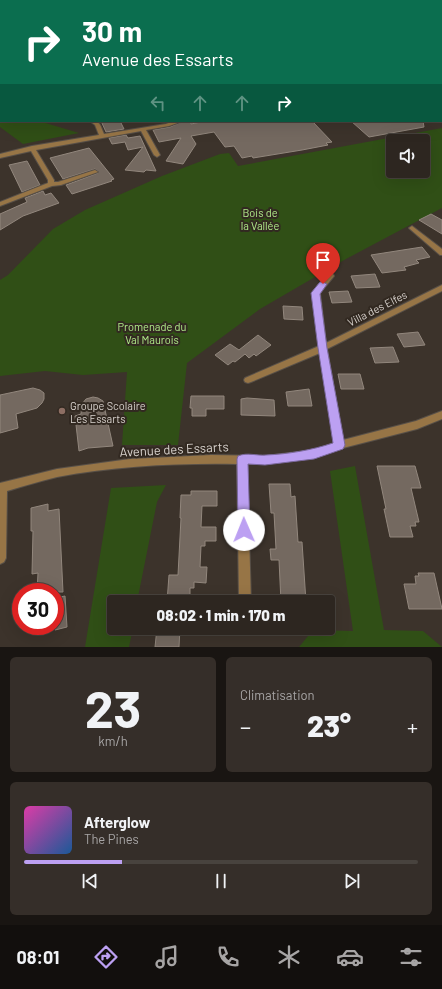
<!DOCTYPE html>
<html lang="fr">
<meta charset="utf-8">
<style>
:root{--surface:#2d2620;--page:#352e29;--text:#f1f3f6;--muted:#a7a5a5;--line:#48433e;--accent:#bca0f2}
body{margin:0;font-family:Barlow,sans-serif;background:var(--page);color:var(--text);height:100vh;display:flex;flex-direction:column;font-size:15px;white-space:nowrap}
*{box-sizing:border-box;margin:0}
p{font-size:13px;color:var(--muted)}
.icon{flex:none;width:22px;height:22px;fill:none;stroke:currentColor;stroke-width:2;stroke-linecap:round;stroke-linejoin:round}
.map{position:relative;height:647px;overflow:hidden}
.side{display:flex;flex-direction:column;gap:10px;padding:10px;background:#191512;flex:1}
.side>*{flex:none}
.top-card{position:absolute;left:0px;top:0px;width:442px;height:122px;box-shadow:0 4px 16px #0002,0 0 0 1px var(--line);background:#0b6e4f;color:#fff;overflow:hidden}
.tools{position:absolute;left:386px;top:134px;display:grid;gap:8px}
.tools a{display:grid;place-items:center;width:44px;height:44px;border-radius:4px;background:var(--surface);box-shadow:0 4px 16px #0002,0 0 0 1px var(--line);font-size:20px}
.speed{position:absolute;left:12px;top:583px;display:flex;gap:8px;font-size:20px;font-weight:700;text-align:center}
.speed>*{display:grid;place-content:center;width:52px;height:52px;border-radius:50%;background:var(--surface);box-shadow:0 4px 16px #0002,0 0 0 1px var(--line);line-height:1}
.speed .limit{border:6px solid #d22;background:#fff;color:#111}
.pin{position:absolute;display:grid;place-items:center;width:34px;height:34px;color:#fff;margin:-41px -17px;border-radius:50% 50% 50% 0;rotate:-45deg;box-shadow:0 0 4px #0007}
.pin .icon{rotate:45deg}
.me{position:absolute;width:44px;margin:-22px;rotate:359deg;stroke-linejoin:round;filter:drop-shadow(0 0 3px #0008)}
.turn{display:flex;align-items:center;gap:14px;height:84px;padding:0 16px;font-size:18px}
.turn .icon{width:52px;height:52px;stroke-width:2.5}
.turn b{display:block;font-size:28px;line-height:34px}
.lanes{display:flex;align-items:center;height:38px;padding:0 16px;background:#0003;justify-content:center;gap:20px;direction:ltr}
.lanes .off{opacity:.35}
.big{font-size:30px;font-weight:800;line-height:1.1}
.side .widget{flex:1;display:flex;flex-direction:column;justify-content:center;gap:6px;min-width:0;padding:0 14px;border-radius:6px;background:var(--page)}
.side .dial{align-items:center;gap:0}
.dial b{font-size:52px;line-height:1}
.song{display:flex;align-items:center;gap:12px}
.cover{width:48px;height:48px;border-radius:6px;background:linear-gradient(135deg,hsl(320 70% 55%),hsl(210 70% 35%))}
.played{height:4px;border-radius:2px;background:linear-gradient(90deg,var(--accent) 25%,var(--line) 25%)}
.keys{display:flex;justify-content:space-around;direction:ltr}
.heat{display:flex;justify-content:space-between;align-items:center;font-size:22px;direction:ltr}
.side .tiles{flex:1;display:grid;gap:10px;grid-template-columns:1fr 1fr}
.widget:last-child{grid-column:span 2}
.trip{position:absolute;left:107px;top:595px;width:228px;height:40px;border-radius:4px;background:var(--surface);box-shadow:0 4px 16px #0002,0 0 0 1px var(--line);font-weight:800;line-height:40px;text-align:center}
.dock{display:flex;height:64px;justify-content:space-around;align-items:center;background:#120f0d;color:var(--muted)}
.dock .icon{width:28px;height:28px}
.dock .current{color:var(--accent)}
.dock b{font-size:18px;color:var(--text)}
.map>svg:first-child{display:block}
.green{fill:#304f16;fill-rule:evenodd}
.building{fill:#746960;stroke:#92877d}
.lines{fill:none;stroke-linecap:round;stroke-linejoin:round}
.street-casing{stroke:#585048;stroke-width:2}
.secondary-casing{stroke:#585048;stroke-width:2}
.street{fill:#977546;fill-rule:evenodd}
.secondary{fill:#ce9848;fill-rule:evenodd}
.route{fill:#bca0f2;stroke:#7a689d}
.education-dot{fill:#8d6e63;stroke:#322921;stroke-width:1.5}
.labels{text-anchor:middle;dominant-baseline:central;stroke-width:4;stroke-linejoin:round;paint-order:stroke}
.park-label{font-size:11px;fill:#b1ec8a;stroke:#322921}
.street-label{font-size:11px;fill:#d8d2cd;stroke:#322921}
.poi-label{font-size:11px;fill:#d8d2cd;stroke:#322921;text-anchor:start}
.near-street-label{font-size:13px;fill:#d8d2cd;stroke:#322921}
</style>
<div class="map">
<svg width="442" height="647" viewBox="0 0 442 647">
<rect width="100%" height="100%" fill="#3c332b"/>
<path class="green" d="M0,109L1,121H39L79,133L23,144L0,127Z
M442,128V208L346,259L260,309L187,363L178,445H122L127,372L83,375L45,371L0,376V280L8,275L53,229L85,210L162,176L220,154L229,153L238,166ZM393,141H423V171H393Z
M355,466L384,630L423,631L442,647H299L313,630L353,631L330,471Z
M166,485L157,502L137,602H114V628H133L129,647H85L111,488Z"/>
<path class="building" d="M101,121H120L124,129L106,132Z
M184,121H191V124L206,121H312L332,142L326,143L328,145L302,150L253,158L252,156L242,158L234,146L225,147L214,132L191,136L196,144L183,164L166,161L181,138L159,142L153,130L170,127Z
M351,121H423L424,127L369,137Z
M126,135L128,138L140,136L156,171L146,170L144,172L125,170L143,147L128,150L125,142L112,144L109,138Z
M89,148L114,179L111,180L112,181L72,194L66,185L98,173L99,172L95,169L63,179L50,158Z
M27,161L40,185L22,192L9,165Z
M43,191L45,195L51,193L59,203L23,216L0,230V214L27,202L25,198Z
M431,214L442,220V234L419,220Z
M422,247L430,257L416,260L419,263L404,267L406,270L382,273L371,255Z
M375,274L380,287L356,288L351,276Z
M348,291L352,302L332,303L329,292Z
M283,306L302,307L303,320L284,319Z
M418,332L425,345L404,347L397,334Z
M258,335L271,345L256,356L254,354L249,358L245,354L235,362L233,361L228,365L215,355L230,344L239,350Z
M393,347L399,362L375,363L370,348Z
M338,374H360L364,389H341Z
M33,388L40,390L44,393V399L42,403L37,408L16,414L18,428L0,433V395Z
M309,389L312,406H288L286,392Z
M191,396H224V409H206V416H192V408H190Z
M93,397L98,398L103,401L113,446L88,448L79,451L75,416L81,414L82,404L86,399Z
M247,398L274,400L275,416L241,415V399Z
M377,466H415L421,488H411L419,522H415L416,526H410L413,537H390L384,509H386Z
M269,484H290L291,497L295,496L298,542H302L306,602H281L279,560H271L270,549H276L274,513H271Z
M191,491H217V506H202L201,527H216V541H205V546H201L200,567H207L206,583L194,582V588H190V602H167L169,575H178L181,518H180L181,495H191Z
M48,504V511L59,509L63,592H37L38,573L32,574L33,531H31V508Z
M418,573H434L442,609H409L404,584H416L415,576H419Z
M65,596L67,627L55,630V598Z
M157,628H180L179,647H155Z"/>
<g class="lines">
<defs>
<path id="street" d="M139,0H143V1H139Z
M181,0H185L186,1H182Z
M248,0H252L253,1H249Z
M0,46H1V48H0Z
M90,121C101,121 100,125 104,134L166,124L174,121H183L169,126L146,130L160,155L157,157L154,155L141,131L36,150L54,180V182H58L95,170L98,172L61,185L52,186L0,206V202L48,183V180L31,151L0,158V154L32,146L99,135L95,125Z
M412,226L442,249V255H440L410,229L409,228Z
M327,274H333L334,276L320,293L326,343L442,285V291L327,349L343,440L416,421L442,411V419L417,429L339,449L314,458L265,464H247L251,602H239L237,464C178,463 116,466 57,477C40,481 24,486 7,491L6,558L4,562L0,564V483L57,469L130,459L211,455L265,456L314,450L334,443L320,353L251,382L248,383L245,382L244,380L245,378L319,346L312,293Z"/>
<path id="secondary" d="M55,0H68L66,1Z
M0,6H1V8H0Z"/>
</defs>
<use href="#street" class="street-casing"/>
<use href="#secondary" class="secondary-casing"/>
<use href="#street" class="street"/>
<use href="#secondary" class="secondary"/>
</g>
<path class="route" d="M320,282H323L327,284L320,294L327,348L345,445L343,449L314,459L265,465L248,464L250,530L248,534L244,535L239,534L238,530L237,459L238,456C247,452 257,456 266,455C289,454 312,450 333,443L318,348L311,293Z"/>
<circle class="education-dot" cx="62" cy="411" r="4"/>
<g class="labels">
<g class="park-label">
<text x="260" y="212">Bois de<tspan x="260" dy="13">la Vallée</tspan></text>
<text x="152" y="326">Promenade du<tspan x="152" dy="13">Val Maurois</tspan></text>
</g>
<g class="street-label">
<text transform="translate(377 308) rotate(-27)">Villa des Elfes</text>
</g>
<g class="poi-label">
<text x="70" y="405">Groupe Scolaire<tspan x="70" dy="13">Les Essarts</tspan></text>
</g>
<g class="near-street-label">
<text transform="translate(174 449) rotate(-3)">Avenue des Essarts</text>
</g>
</g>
</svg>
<div class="tools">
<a><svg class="icon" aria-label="sound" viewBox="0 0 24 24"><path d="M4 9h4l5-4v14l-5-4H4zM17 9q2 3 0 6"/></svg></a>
</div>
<div class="speed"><div class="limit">30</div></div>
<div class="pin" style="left:323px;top:284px;background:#d93025"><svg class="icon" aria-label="arrive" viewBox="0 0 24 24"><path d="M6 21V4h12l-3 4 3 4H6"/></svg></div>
<svg class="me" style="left:244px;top:530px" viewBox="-20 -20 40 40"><circle r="19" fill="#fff"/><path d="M0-13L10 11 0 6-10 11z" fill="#bca0f2"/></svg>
<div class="trip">08:02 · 1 min · 170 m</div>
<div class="top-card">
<div class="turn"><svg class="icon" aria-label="right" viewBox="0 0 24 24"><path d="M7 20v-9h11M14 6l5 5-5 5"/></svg><div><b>30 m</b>Avenue des Essarts</div></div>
<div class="lanes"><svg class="icon off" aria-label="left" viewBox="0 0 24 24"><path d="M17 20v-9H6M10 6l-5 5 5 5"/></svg><svg class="icon off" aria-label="ahead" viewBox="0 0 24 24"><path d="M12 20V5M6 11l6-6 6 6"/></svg><svg class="icon off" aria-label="ahead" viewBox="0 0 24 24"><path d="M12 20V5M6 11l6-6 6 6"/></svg><svg class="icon" aria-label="right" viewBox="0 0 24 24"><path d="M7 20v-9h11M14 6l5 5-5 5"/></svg></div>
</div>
</div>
<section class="side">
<div class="tiles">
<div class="widget dial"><b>23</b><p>km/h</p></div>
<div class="widget"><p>Climatisation</p>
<div class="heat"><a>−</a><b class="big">23°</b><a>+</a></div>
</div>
<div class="widget">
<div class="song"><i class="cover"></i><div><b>Afterglow</b><p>The Pines</p></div></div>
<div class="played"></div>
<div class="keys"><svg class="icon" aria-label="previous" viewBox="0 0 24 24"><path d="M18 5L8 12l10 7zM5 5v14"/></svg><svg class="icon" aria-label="pause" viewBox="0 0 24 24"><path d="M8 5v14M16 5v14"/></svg><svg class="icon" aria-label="next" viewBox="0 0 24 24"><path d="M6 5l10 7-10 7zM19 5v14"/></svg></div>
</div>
</div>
</section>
<nav class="dock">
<b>08:01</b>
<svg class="icon current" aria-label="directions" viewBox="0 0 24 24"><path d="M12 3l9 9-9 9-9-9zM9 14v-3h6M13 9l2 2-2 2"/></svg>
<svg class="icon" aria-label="music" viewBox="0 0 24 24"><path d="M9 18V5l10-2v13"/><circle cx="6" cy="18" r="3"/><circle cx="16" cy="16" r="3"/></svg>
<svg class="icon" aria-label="phone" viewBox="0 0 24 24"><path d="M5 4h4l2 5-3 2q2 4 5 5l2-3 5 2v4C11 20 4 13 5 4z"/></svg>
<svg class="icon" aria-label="climate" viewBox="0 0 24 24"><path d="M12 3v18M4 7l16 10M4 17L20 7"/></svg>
<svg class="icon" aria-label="car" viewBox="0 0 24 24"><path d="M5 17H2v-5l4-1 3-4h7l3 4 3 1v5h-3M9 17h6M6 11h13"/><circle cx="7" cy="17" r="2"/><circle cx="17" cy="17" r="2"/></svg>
<svg class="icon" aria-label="filters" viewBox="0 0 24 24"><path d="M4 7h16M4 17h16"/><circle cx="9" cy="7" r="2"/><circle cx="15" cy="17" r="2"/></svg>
</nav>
